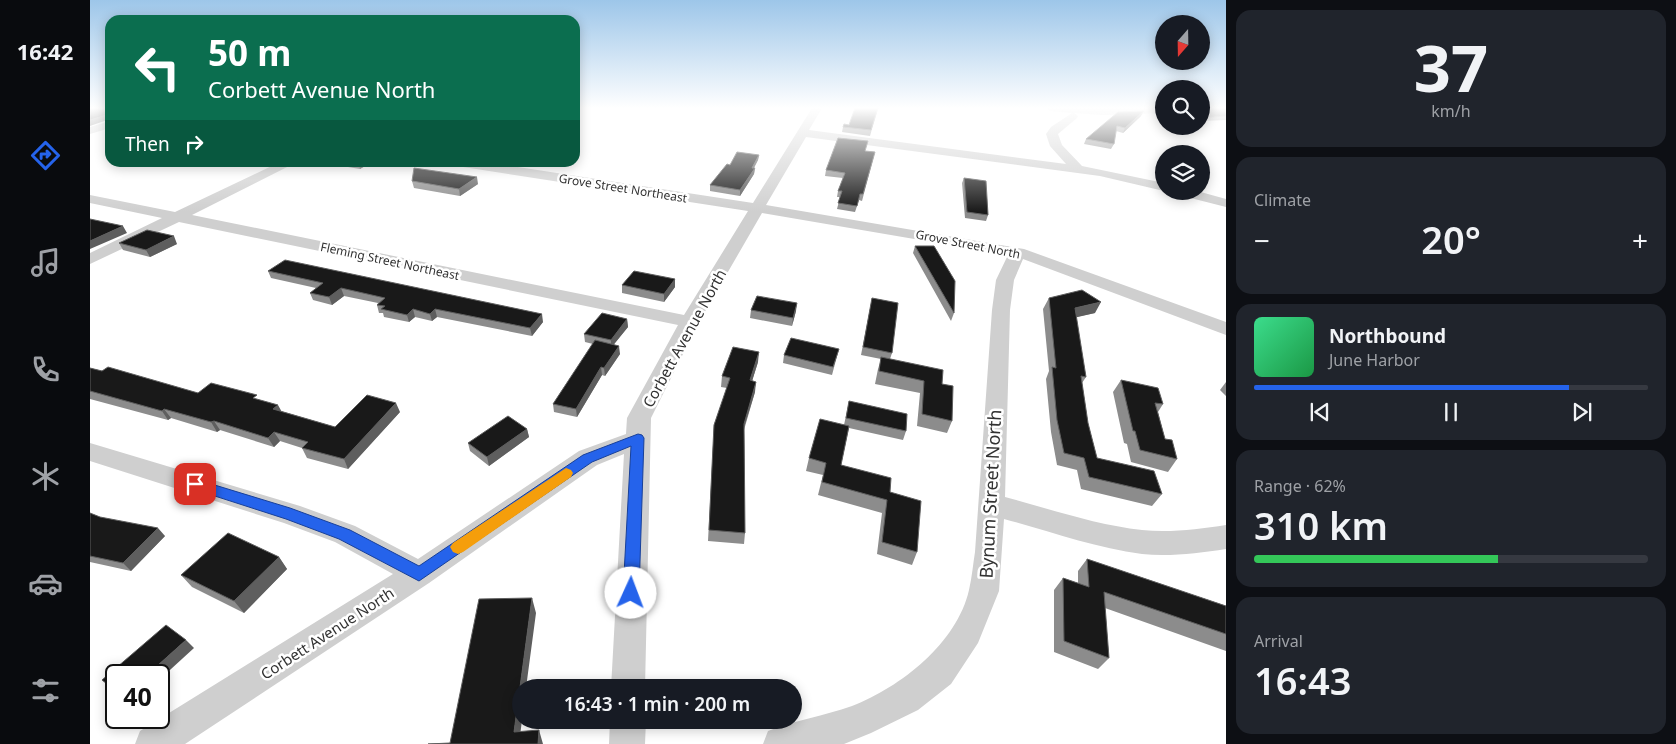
<!DOCTYPE html>
<meta charset="utf-8">
<style>
:root{--surface:#171b24;--page:#20242c;--text:#f1f3f6;--muted:#9ea1a6;--line:#363941;--accent:#2563eb}
body{margin:0;font-family:"Noto Sans",sans-serif;background:var(--page);color:var(--text);height:100vh;display:flex;flex-direction:column;font-size:19px;white-space:nowrap}
*{box-sizing:border-box;margin:0}
p{font-size:16px;color:var(--muted)}
.icon{flex:none;width:28px;height:28px;fill:none;stroke:currentColor;stroke-width:2;stroke-linecap:round;stroke-linejoin:round}
.map{position:relative;flex:1;overflow:hidden}
.panel{display:flex;flex-direction:column;gap:10px;padding:10px;background:#0d0f14;width:450px}
.panel>*{flex:none}
.top-card{position:absolute;left:15px;top:15px;width:475px;height:152px;border-radius:15px;box-shadow:0 2px 12px #0003;background:#0b6e4f;color:#fff;overflow:hidden}
.needle{width:32px;rotate:200deg}
.controls{position:absolute;left:1065px;top:15px;display:grid;gap:10px}
.controls a{display:grid;place-items:center;width:55px;height:55px;border-radius:50%;background:var(--surface);box-shadow:0 2px 12px #0003;font-size:25px}
.speed{position:absolute;left:15px;top:664px;display:flex;gap:10px;font-size:25px;font-weight:700;text-align:center}
.speed>*{display:grid;place-content:center;width:65px;height:65px;border-radius:50%;background:var(--surface);box-shadow:0 2px 12px #0003;line-height:1}
.speed .limit{border:2px solid #111;border-radius:8px;background:#fff;color:#111}
.pin{position:absolute;display:grid;place-items:center;width:42px;height:42px;color:#fff;margin:-21px;border-radius:10px;box-shadow:0 2px 8px #0006}
.me{position:absolute;width:55px;margin:-28px;rotate:2deg;stroke-linejoin:round;filter:drop-shadow(0 0 4px #0008)}
.turn{display:flex;align-items:center;gap:18px;height:105px;padding:0 20px;font-size:22px}
.turn .icon{width:65px;height:65px;stroke-width:2.5}
.turn b{display:block;font-size:35px;line-height:42px}
.then{display:flex;align-items:center;height:48px;padding:0 20px;background:#0003;gap:10px;font-size:19px}
.big{font-size:38px;font-weight:600;line-height:1.1}
.panel .card{flex:1;display:flex;flex-direction:column;justify-content:center;gap:8px;min-width:0;padding:0 18px;border-radius:15px;background:var(--page)}
.panel .dial{align-items:center;gap:0}
.dial b{font-size:65px;line-height:1}
.song{display:flex;align-items:center;gap:15px}
.cover{width:60px;height:60px;border-radius:8px;background:linear-gradient(135deg,hsl(150 70% 55%),hsl(140 70% 35%))}
.played{height:5px;border-radius:2px;background:linear-gradient(90deg,var(--accent) 80%,var(--line) 80%)}
.keys{display:flex;justify-content:space-around;direction:ltr}
.heat{display:flex;justify-content:space-between;align-items:center;font-size:28px;direction:ltr}
.charge{height:8px;border-radius:4px;background:linear-gradient(90deg,#34c759 62%,var(--line) 0)}
.trip{position:absolute;left:422px;top:679px;width:290px;height:50px;border-radius:25px;background:var(--surface);box-shadow:0 2px 12px #0003;font-weight:600;line-height:50px;text-align:center}
main{display:flex;flex:1;min-height:0}
.tab-bar{display:flex;flex-direction:column;width:90px;justify-content:space-around;align-items:center;background:#090b0e;color:var(--muted)}
.tab-bar .icon{width:35px;height:35px}
.tab-bar .active{color:var(--accent)}
.tab-bar b{font-size:22px;color:var(--text)}
.map>svg:first-child{display:block}
.lines{fill:none;stroke-linecap:round;stroke-linejoin:round}
.minor{fill:#cfcfcf;fill-rule:evenodd}
.wall{fill:#8c8c8c}
.shaded-wall{fill:#5e5e5e}
.building{fill:#191919;stroke:#5e5e5e}
.route{fill:#2563eb;stroke:#184099}
.slow{fill:#f59e0b}
.labels{text-anchor:middle;dominant-baseline:central;stroke-width:5;stroke-linejoin:round;paint-order:stroke}
.far-street-label{font-size:12px;fill:#323232;stroke:#fff}
.street-label{font-size:15px;fill:#323232;stroke:#fff}
.near-street-label{font-size:18px;fill:#323232;stroke:#fff}
</style>
<main>
<nav class="tab-bar">
<b>16:42</b>
<svg class="icon active" aria-label="directions" viewBox="0 0 24 24"><path d="M12 3l9 9-9 9-9-9zM9 14v-3h6M13 9l2 2-2 2"/></svg>
<svg class="icon" aria-label="music" viewBox="0 0 24 24"><path d="M9 18V5l10-2v13"/><circle cx="6" cy="18" r="3"/><circle cx="16" cy="16" r="3"/></svg>
<svg class="icon" aria-label="phone" viewBox="0 0 24 24"><path d="M5 4h4l2 5-3 2q2 4 5 5l2-3 5 2v4C11 20 4 13 5 4z"/></svg>
<svg class="icon" aria-label="climate" viewBox="0 0 24 24"><path d="M12 3v18M4 7l16 10M4 17L20 7"/></svg>
<svg class="icon" aria-label="car" viewBox="0 0 24 24"><path d="M5 17H2v-5l4-1 3-4h7l3 4 3 1v5h-3M9 17h6M6 11h13"/><circle cx="7" cy="17" r="2"/><circle cx="17" cy="17" r="2"/></svg>
<svg class="icon" aria-label="filters" viewBox="0 0 24 24"><path d="M4 7h16M4 17h16"/><circle cx="9" cy="7" r="2"/><circle cx="15" cy="17" r="2"/></svg>
</nav>
<div class="map">
<svg width="1136" height="744" viewBox="0 0 1136 744">
<rect width="100%" height="100%" fill="#fff"/>
<g class="lines">
<path class="minor" d="M3,108H20V113L4,110Z
M722,108H732L719,130L976,164L960,146L956,134L961,127L982,113L960,111L955,108H1074V113L1013,115L984,113L988,116L987,118L968,134L972,145L992,166L1074,183V191L1010,176L716,137L676,205L934,249L1136,322V335L933,259L924,280L920,310L915,497C960,509 1006,525 1052,530C1080,533 1109,529 1136,525V549C1109,553 1079,557 1052,554C1005,548 959,531 914,519L909,591L888,643L861,684L828,710L781,733L754,744H673L678,731C705,720 734,716 762,706C811,687 867,643 879,590C882,577 883,564 885,552L902,310L906,280L918,255L672,213L609,322L561,418L555,688H521L534,454L507,465L339,583L95,744H45L50,731L303,574L245,542L194,523L0,461V443L210,506L265,526L328,559L489,451L536,434L537,418L588,325L89,222L0,264V253L72,218L0,203V195L85,212L190,162H207L102,215L594,315L658,211L367,166L361,162H396L663,203Z
M20,121V128L0,134V127Z
M1083,191H1107L1136,199V207L1085,194Z
M520,720H556L555,744H519Z"/>
</g>
<path class="wall" d="M788,108L780,136L752,132L753,127L759,125Z
M1111,108H1136V120L1111,121Z
M1051,116L1033,133L1026,131L1024,144L1021,149L994,144L996,139Z
M775,151L785,152L772,201L769,200L765,212L747,209L750,197H747L748,191L753,178L735,176L736,170Z
M669,155L668,160L664,168H665L664,174L650,196L620,191V185L640,165Z
M228,162H282L270,169Z
M874,178L898,215L896,221L875,218L872,183Z
M322,181L388,184L370,196L324,188Z
M29,243L87,244L60,257L33,250Z
M825,246L864,313L861,321L823,253Z
M178,271L453,322L442,336L347,317L342,321L325,317L319,322L294,317L293,313H289L287,305L288,303L254,296L242,305L223,300L220,293L226,288L181,278Z
M585,279V287L574,302L532,293V285Z
M782,298L802,353L800,359L852,384L862,421L857,433L827,426L830,393L785,384L788,369L791,359L771,355Z
M959,298L1005,313L986,317L996,377L992,383L998,423L1007,458L1072,494L1062,506L991,489L987,470L967,465L961,432L956,379L959,371L953,309Z
M661,310L706,311L702,326L660,318Z
M537,319L538,327L524,344L530,354L515,376L512,375L487,417L464,412L463,404L503,344L495,342L494,334Z
M749,349L742,375L693,363L694,355Z
M668,362L662,381L665,392L654,430L655,533L654,544L618,541L624,425L637,388L631,387L632,376Z
M0,368L108,393L169,400L191,411L245,427L310,412L258,469L217,458L212,448L190,441L184,447L130,430L127,432L81,418L78,420L0,399Z
M1031,380L1073,404L1068,412L1075,439L1087,459L1078,472L1041,462L1037,444L1034,443L1023,392Z
M1136,382V396L1130,390Z
M759,401L816,431L813,440L759,428L751,465L800,492L827,552L822,565L787,554L792,513L728,495L733,475L716,471L719,458L754,425Z
M437,429L439,437L399,466L380,451L378,443Z
M0,513L10,517L75,536L41,571L0,562Z
M189,557L197,569L154,613L102,587L91,575Z
M997,559L1136,606V651L1015,608L1019,658L1008,669L964,652V590L973,578L988,583V571Z"/>
<path class="shaded-wall" d="M1054,111L1051,116L1033,133L1035,128Z
M20,114V119L0,126V120Z
M669,155L668,160L661,173L662,168Z
M274,162H282L270,169L269,165Z
M665,168L664,174L650,196V190Z
M387,177L388,184L370,196L369,189Z
M33,226L37,233L0,249V241Z
M84,236L87,244L60,257L56,250Z
M585,279V287L574,302V294Z
M251,288L254,296L242,305L239,297Z
M1011,302L1005,313L979,319L985,308Z
M707,303L706,311L702,326L703,318Z
M323,309L325,317L319,322L317,315Z
M345,309L347,317L342,321L340,314Z
M452,314L453,322L442,336L440,328Z
M537,319L538,327L521,348V340Z
M529,346L530,354L515,376L514,368Z
M669,352L668,362L659,391L660,380Z
M511,367L512,375L487,417L486,409Z
M666,382L665,392L652,434L654,424Z
M306,403L310,412L258,469L254,459Z
M188,405L193,414L183,409Z
M74,409L81,418L78,420L72,411Z
M124,421L130,430L127,432L121,422Z
M437,429L439,437L399,466L397,457Z
M184,432L190,441L184,447L178,438Z
M68,528L75,536L41,571L33,563Z
M189,557L197,569L154,613L144,601Z
M442,598L446,613L436,688H431V720H432L429,744L424,732Z
M96,640L104,648L69,680V675H57Z
M449,730L453,744H448Z"/>
<path class="building" d="M0,108L17,110L20,108V114L0,120Z
M765,108H788L781,130L753,127L754,124L759,125Z
M1111,108H1136V116L1111,118Z
M1054,111L1035,128L1027,126L1024,144L996,139L1028,112Z
M748,138L778,141L775,151L785,152L773,194H770L767,206L748,203L752,191H748L755,173L736,170Z
M647,152L669,155L662,168H665L650,190L620,185L637,164L640,165Z
M251,162H274L269,165Z
M324,168L387,177L369,189L322,181Z
M874,178L896,181L898,215L877,212Z
M0,219L33,226L0,241Z
M57,230L84,236L56,250L29,243Z
M825,246H844L865,281L864,313Z
M195,260L452,314L440,328L345,309L340,314L323,309L317,315L291,309L295,306L287,305L295,298L251,288L239,297L220,293L233,283L178,271Z
M544,271L585,279L574,294L532,285Z
M992,290L1011,302L985,308L996,377L991,376L998,423L1007,458L1064,471L1072,494L999,477L994,458L974,453L967,420L962,367L966,368L959,298Z
M667,296L707,303L703,318L661,310Z
M782,298L808,303L802,353L773,347Z
M512,313L537,319L521,340L494,334Z
M701,338L749,349L743,367L694,355Z
M505,340L529,346L514,368L511,367L486,409L463,404Z
M643,347L669,352L660,380L666,382L654,424L655,533L619,530L624,425L640,378L632,376Z
M791,357L853,370L852,384L863,386L862,421L832,414L834,381L789,371Z
M18,367L108,393L121,383L167,395L163,398L188,405L183,409L245,427L277,395L306,403L254,459L212,448L218,442L184,432L178,438L124,421L121,422L74,409L72,411L0,391V368L12,371Z
M1031,380L1068,388L1073,404L1065,403L1075,439L1082,440L1087,459L1050,450L1045,431H1043Z
M759,401L817,414L816,431L756,418Z
M418,416L437,429L397,457L378,443Z
M730,419L759,426L751,465L801,478L800,492L831,501L827,552L792,542L797,500L732,482L736,463L719,458Z
M0,513L10,517L68,528L33,563L0,556Z
M138,533L189,557L144,601L91,575Z
M997,559L1136,606V634L1014,592L1019,658L974,641L973,578L999,587Z
M442,598L424,732L449,730L448,744H338L360,743L389,599Z
M76,625L96,640L57,675H26V691L12,680Z"/>
<linearGradient id="sky" x2="0" y2="1"><stop stop-color="#9dc6e9"/><stop offset="0.51" stop-color="#fff"/><stop offset="1" stop-color="#fff" stop-opacity="0"/></linearGradient>
<rect width="1136" height="212" fill="url(#sky)"/>
<path class="route" d="M548,434L552,435L554,438L549,593L547,598L541,601L535,598L533,593L541,446L502,462L329,581L249,539L196,519L100,488L98,484L100,481L105,479L200,508L260,530L329,566L493,455Z"/>
<path class="slow" d="M476,468L481,470L483,473L481,477L373,552L368,554L363,552L360,547L363,543Z"/>
<g class="labels">
<g class="far-street-label">
<text transform="translate(533 188) rotate(9)">Grove Street Northeast</text>
<text transform="translate(878 244) rotate(11)">Grove Street North</text>
<text transform="translate(300 261) rotate(12)">Fleming Street Northeast</text>
</g>
<g class="street-label">
<text transform="translate(594 338) rotate(-61)">Corbett Avenue North</text>
<text transform="translate(237 633) rotate(-33)">Corbett Avenue North</text>
</g>
<g class="near-street-label">
<text transform="translate(900 494) rotate(-87)">Bynum Street North</text>
</g>
</g>
</svg>
<div class="controls">
<a><svg class="needle" viewBox="-14 -14 28 28"><path d="M0-13l5 13h-10z" fill="#e53935"/><path d="M0 13l5-13h-10z" fill="#9ea1a6"/></svg></a>
<a><svg class="icon" aria-label="search" viewBox="0 0 24 24"><circle cx="10" cy="10" r="6"/><path d="M15 15l6 6"/></svg></a>
<a><svg class="icon" aria-label="layers" viewBox="0 0 24 24"><path d="M12 4l9 5-9 5-9-5zM3 14l9 5 9-5"/></svg></a>
</div>
<div class="speed"><div class="limit">40</div></div>
<div class="pin" style="left:105px;top:484px;background:#d93025"><svg class="icon" aria-label="arrive" viewBox="0 0 24 24"><path d="M6 21V4h12l-3 4 3 4H6"/></svg></div>
<svg class="me" style="left:541px;top:593px" viewBox="-20 -20 40 40"><circle r="19" fill="#fff"/><path d="M0-13L10 11 0 6-10 11z" fill="#2563eb"/></svg>
<div class="trip">16:43 · 1 min · 200 m</div>
<div class="top-card">
<div class="turn"><svg class="icon" aria-label="left" viewBox="0 0 24 24"><path d="M17 20v-9H6M10 6l-5 5 5 5"/></svg><div><b>50 m</b>Corbett Avenue North</div></div>
<div class="then">Then<svg class="icon" aria-label="right" viewBox="0 0 24 24"><path d="M7 20v-9h11M14 6l5 5-5 5"/></svg></div>
</div>
</div>
<section class="panel">
<div class="card dial"><b>37</b><p>km/h</p></div>
<div class="card"><p>Climate</p>
<div class="heat"><a>−</a><b class="big">20°</b><a>+</a></div>
</div>
<div class="card">
<div class="song"><i class="cover"></i><div><b>Northbound</b><p>June Harbor</p></div></div>
<div class="played"></div>
<div class="keys"><svg class="icon" aria-label="previous" viewBox="0 0 24 24"><path d="M18 5L8 12l10 7zM5 5v14"/></svg><svg class="icon" aria-label="pause" viewBox="0 0 24 24"><path d="M8 5v14M16 5v14"/></svg><svg class="icon" aria-label="next" viewBox="0 0 24 24"><path d="M6 5l10 7-10 7zM19 5v14"/></svg></div>
</div>
<div class="card"><p>Range · 62%</p><b class="big">310 km</b><div class="charge"></div></div>
<div class="card"><p>Arrival</p><b class="big">16:43</b></div>
</section>
</main>
